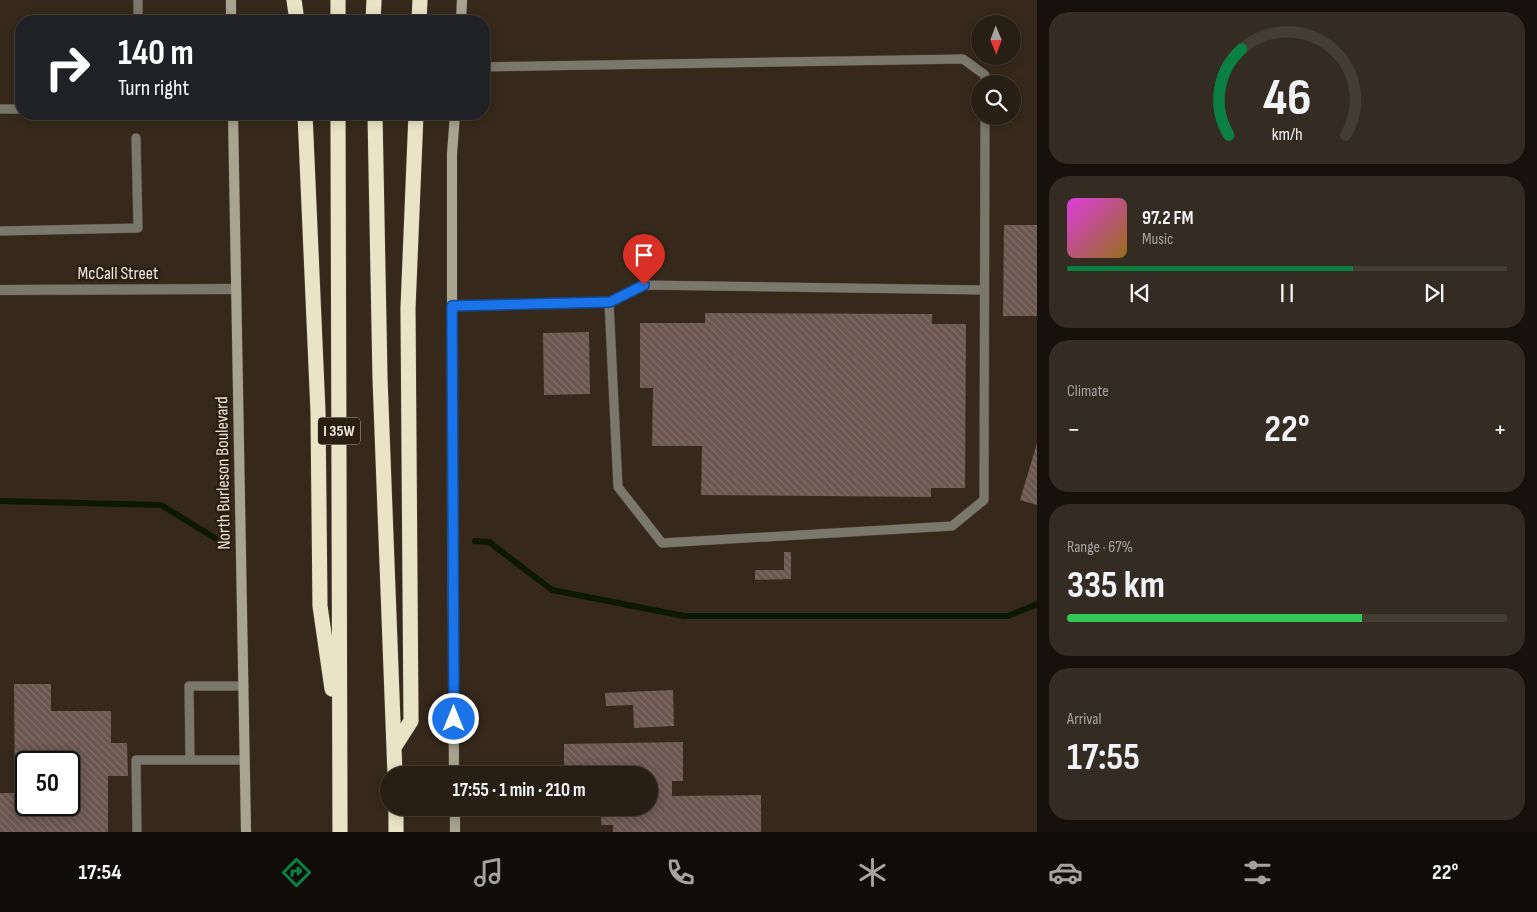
<!DOCTYPE html>
<meta charset="utf-8">
<style>
:root{--surface:#281f14;--page:#342c22;--text:#f1f3f6;--muted:#a5a2a0;--line:#443d34;--accent:#0b8043}
body{margin:0;font-family:"Sofia Sans Condensed",sans-serif;background:var(--page);color:var(--text);height:100vh;display:flex;flex-direction:column;font-size:19px;white-space:nowrap}
*{box-sizing:border-box;margin:0}
p{font-size:16px;color:var(--muted)}
.icon{flex:none;width:28px;height:28px;fill:none;stroke:currentColor;stroke-width:2;stroke-linecap:round;stroke-linejoin:round}
.map{position:relative;flex:1;overflow:hidden}
.panel{display:flex;flex-direction:column;gap:12px;padding:12px;background:#16110b;width:500px}
.panel>*{flex:none}
.hud{position:absolute;left:15px;top:15px;width:475px;height:105px;border-radius:20px;box-shadow:0 2px 12px #0003,0 0 0 1px var(--line);background:#202124;color:#fff;overflow:hidden}
.needle{width:32px;rotate:179deg}
.tools{position:absolute;left:971px;top:15px;display:grid;gap:10px}
.tools a{display:grid;place-items:center;width:50px;height:50px;border-radius:50%;background:var(--surface);box-shadow:0 2px 12px #0003,0 0 0 1px var(--line);font-size:25px}
.speed{position:absolute;left:15px;top:751px;display:flex;gap:10px;font-size:25px;font-weight:700;text-align:center}
.speed>*{display:grid;place-content:center;width:65px;height:65px;border-radius:50%;background:var(--surface);box-shadow:0 2px 12px #0003,0 0 0 1px var(--line);line-height:1}
.speed .limit{border:2px solid #111;border-radius:8px;background:#fff;color:#111}
.pin{position:absolute;display:grid;place-items:center;width:42px;height:42px;color:#fff;margin:-51px -21px;border-radius:50% 50% 50% 0;rotate:-45deg;box-shadow:0 0 5px #0007}
.pin .icon{rotate:45deg}
.me{position:absolute;width:55px;margin:-28px;rotate:0deg;stroke-linejoin:round;filter:drop-shadow(0 0 4px #0008)}
.turn{display:flex;align-items:center;gap:18px;height:105px;padding:0 20px;font-size:22px}
.turn .icon{width:65px;height:65px;stroke-width:2.5}
.turn b{display:block;font-size:35px;line-height:42px}
.big{font-size:38px;font-weight:700;line-height:1.1}
.panel .card{flex:1;display:flex;flex-direction:column;justify-content:center;gap:8px;min-width:0;padding:0 18px;border-radius:20px;background:var(--page)}
.panel .dial{align-items:center;gap:0}
.dial svg{height:130px;overflow:visible;fill:none;stroke:var(--line);stroke-width:7;stroke-linecap:round;text-anchor:middle}
.dial text{fill:var(--text);stroke:none}
.song{display:flex;align-items:center;gap:15px}
.cover{width:60px;height:60px;border-radius:8px;background:linear-gradient(135deg,hsl(300 70% 55%),hsl(40 70% 35%))}
.played{height:5px;border-radius:2px;background:linear-gradient(90deg,var(--accent) 65%,var(--line) 65%)}
.keys{display:flex;justify-content:space-around;direction:ltr}
.heat{display:flex;justify-content:space-between;align-items:center;font-size:28px;direction:ltr}
.charge{height:8px;border-radius:4px;background:linear-gradient(90deg,#34c759 67%,var(--line) 0)}
.trip{position:absolute;left:380px;top:766px;width:278px;height:50px;border-radius:25px;background:var(--surface);box-shadow:0 2px 12px #0003,0 0 0 1px var(--line);font-weight:700;line-height:50px;text-align:center}
.menu{display:flex;height:80px;justify-content:space-around;align-items:center;background:#100c08;color:var(--muted)}
.menu .icon{width:35px;height:35px}
.menu .current{color:var(--accent)}
.menu b{font-size:22px;color:var(--text)}
main{display:flex;flex:1;min-height:0}
.map>svg:first-child{display:block}
.lines{fill:none;stroke-linecap:round;stroke-linejoin:round}
.stream{stroke:#0d1804;stroke-width:6}
.building{fill:url(#building-back-hatch);fill-rule:evenodd}
.service-casing{stroke:#504436;stroke-width:10}
.tertiary-casing{stroke:#504436;stroke-width:11}
.secondary-casing{stroke:#504436;stroke-width:11}
.motorway-casing{stroke:#504436;stroke-width:16}
.service{stroke:#7a786c;stroke-width:9}
.tertiary{stroke:#7a786c;stroke-width:10}
.secondary{stroke:#a7a490;stroke-width:10}
.motorway{stroke:#e9e4c5;stroke-width:15}
.route-casing{stroke:#114b97;stroke-width:12}
.route{stroke:#1a73e8;stroke-width:9}
.labels{text-anchor:middle;dominant-baseline:central;stroke-width:5;stroke-linejoin:round;paint-order:stroke}
.shield{fill:#2b1f12;stroke:#b5aba1;stroke-width:1}
.shield-label{font-size:16px;font-weight:bold;fill:#f0e7de}
.street-label{font-size:18px;fill:#f0e7de;stroke:#2b1f12}
</style>
<main>
<div class="map">
<svg width="1037" height="832" viewBox="0 0 1037 832">
<defs>
<pattern id="building-back-hatch" width="6" height="6" patternUnits="userSpaceOnUse" patternTransform="scale(1.25)"><rect width="6" height="6" fill="#6b5650"/><path d="M-1 5l2 2M0 0l6 6M5-1l2 2" fill="none" stroke="#806e69"/></pattern>
</defs>
<rect width="100%" height="100%" fill="#36291b"/>
<g class="lines">
<path class="stream" d="M0,501L161,505L215,538
M475,541L489,542L552,590L684,616H1008L1037,604"/>
</g>
<path class="building" d="M1004,225H1037V316H1003Z
M705,313L932,314V324H966L965,488H931V497L701,495L702,446H652L653,388H640V323H705Z
M589,332L590,394L544,395L543,333Z
M1037,443V505L1020,500Z
M784,552H791V579L755,580V570H784Z
M14,684H51V711H111V743H127L128,776H108V832H0V793H15ZM26,762H69V805H26Z
M673,690L674,726L634,728L633,705L606,706L605,693Z
M683,742V781H672V796L761,795V832H613V825H601V814L521,815V808H649V775H564V744Z"/>
<g class="lines">
<defs>
<path id="service" d="M138,0V21
M484,67L963,59L985,75V84
M0,109H21
M0,231L138,228L136,138
M609,302L643,285L984,290
M452,306L609,302L618,487L662,543L952,526L984,500L985,116
M244,686H189L190,760H245
M137,832L136,760H190"/>
<path id="tertiary" d="M0,290L236,289"/>
<path id="secondary" d="M231,0V21
M461,21L462,0
M233,114L246,832
M454,775L452,475V154L455,114
M455,808V832"/>
<path id="motorway" d="M294,0L297,21
M338,21V0
M373,21L374,0
M419,21L420,0
M305,114L318,412L320,606L332,689
M338,114L340,832
M375,114L380,378L395,775
M395,746L411,721L408,308L416,114
M396,808V832"/>
</defs>
<use href="#service" class="service-casing"/>
<use href="#tertiary" class="tertiary-casing"/>
<use href="#secondary" class="secondary-casing"/>
<use href="#motorway" class="motorway-casing"/>
<use href="#service" class="service"/>
<use href="#tertiary" class="tertiary"/>
<use href="#secondary" class="secondary"/>
<use href="#motorway" class="motorway"/>
</g>
<g class="lines">
<defs>
<path id="route" d="M454,719L452,306L610,302L644,285"/>
</defs>
<use href="#route" class="route-casing"/>
<use href="#route" class="route"/>
</g>
<g class="labels">
<rect class="shield" x="318" y="417.5" width="42" height="27" rx="4"/>
<g class="shield-label">
<text x="339" y="431">I 35W</text>
</g>
<g class="street-label">
<text x="118" y="273">McCall Street</text>
<text transform="translate(223 473) rotate(-91)">North Burleson Boulevard</text>
</g>
</g>
</svg>
<div class="tools">
<a><svg class="needle" viewBox="-14 -14 28 28"><path d="M0-13l5 13h-10z" fill="#e53935"/><path d="M0 13l5-13h-10z" fill="#a5a2a0"/></svg></a>
<a><svg class="icon" aria-label="search" viewBox="0 0 24 24"><circle cx="10" cy="10" r="6"/><path d="M15 15l6 6"/></svg></a>
</div>
<div class="speed"><div class="limit">50</div></div>
<div class="pin" style="left:644px;top:285px;background:#d93025"><svg class="icon" aria-label="arrive" viewBox="0 0 24 24"><path d="M6 21V4h12l-3 4 3 4H6"/></svg></div>
<svg class="me" style="left:454px;top:719px" viewBox="-20 -20 40 40"><circle r="17" fill="#1a73e8" stroke="#fff" stroke-width="3"/><path d="M0-11L8 9 0 5-8 9z" fill="#fff"/></svg>
<div class="trip">17:55 · 1 min · 210 m</div>
<div class="hud">
<div class="turn"><svg class="icon" aria-label="right" viewBox="0 0 24 24"><path d="M7 20v-9h11M14 6l5 5-5 5"/></svg><div><b>140 m</b>Turn right</div></div>
</div>
</div>
<section class="panel">
<div class="card dial"><svg viewBox="0 0 100 80">
<path d="M14 69A42 42 0 1 1 86 69"/>
<path d="M14 69A42 42 0 0 1 22 16" stroke="#0b8043"/>
<text x="50" y="56" font-size="32" font-weight="700">46</text>
<text x="50" y="72" font-size="11">km/h</text>
</svg></div>
<div class="card">
<div class="song"><i class="cover"></i><div><b>97.2 FM</b><p>Music</p></div></div>
<div class="played"></div>
<div class="keys"><svg class="icon" aria-label="previous" viewBox="0 0 24 24"><path d="M18 5L8 12l10 7zM5 5v14"/></svg><svg class="icon" aria-label="pause" viewBox="0 0 24 24"><path d="M8 5v14M16 5v14"/></svg><svg class="icon" aria-label="next" viewBox="0 0 24 24"><path d="M6 5l10 7-10 7zM19 5v14"/></svg></div>
</div>
<div class="card"><p>Climate</p>
<div class="heat"><a>−</a><b class="big">22°</b><a>+</a></div>
</div>
<div class="card"><p>Range · 67%</p><b class="big">335 km</b><div class="charge"></div></div>
<div class="card"><p>Arrival</p><b class="big">17:55</b></div>
</section>
</main>
<nav class="menu">
<b>17:54</b>
<svg class="icon current" aria-label="directions" viewBox="0 0 24 24"><path d="M12 3l9 9-9 9-9-9zM9 14v-3h6M13 9l2 2-2 2"/></svg>
<svg class="icon" aria-label="music" viewBox="0 0 24 24"><path d="M9 18V5l10-2v13"/><circle cx="6" cy="18" r="3"/><circle cx="16" cy="16" r="3"/></svg>
<svg class="icon" aria-label="phone" viewBox="0 0 24 24"><path d="M5 4h4l2 5-3 2q2 4 5 5l2-3 5 2v4C11 20 4 13 5 4z"/></svg>
<svg class="icon" aria-label="climate" viewBox="0 0 24 24"><path d="M12 3v18M4 7l16 10M4 17L20 7"/></svg>
<svg class="icon" aria-label="car" viewBox="0 0 24 24"><path d="M5 17H2v-5l4-1 3-4h7l3 4 3 1v5h-3M9 17h6M6 11h13"/><circle cx="7" cy="17" r="2"/><circle cx="17" cy="17" r="2"/></svg>
<svg class="icon" aria-label="filters" viewBox="0 0 24 24"><path d="M4 7h16M4 17h16"/><circle cx="9" cy="7" r="2"/><circle cx="15" cy="17" r="2"/></svg>
<b>22°</b>
</nav>
